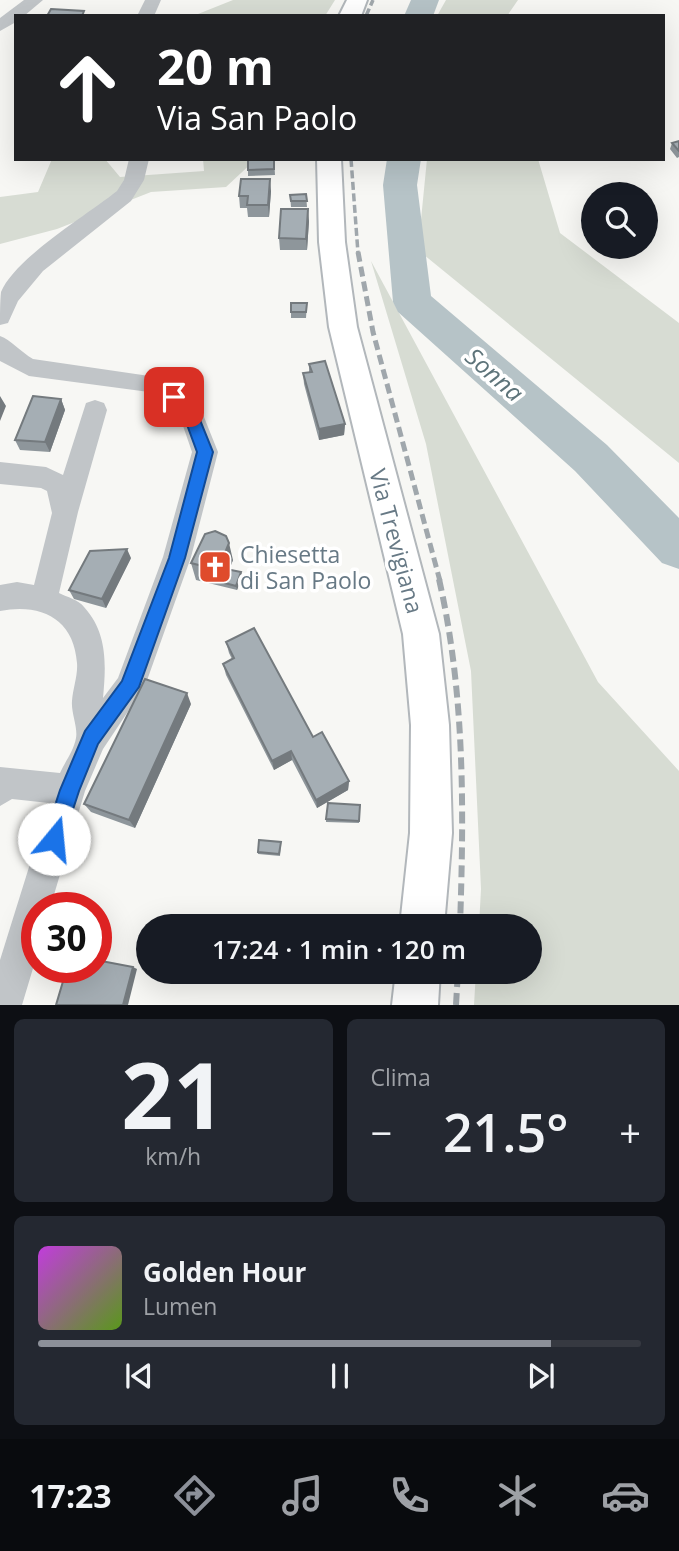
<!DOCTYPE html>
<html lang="it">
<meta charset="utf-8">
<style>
:root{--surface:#171b24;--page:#242831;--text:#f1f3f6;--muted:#9ea1a6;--line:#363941;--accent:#8c9099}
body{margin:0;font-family:"Open Sans",sans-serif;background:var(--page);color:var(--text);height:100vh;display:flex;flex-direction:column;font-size:26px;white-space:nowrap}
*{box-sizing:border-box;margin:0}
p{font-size:23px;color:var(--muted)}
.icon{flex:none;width:38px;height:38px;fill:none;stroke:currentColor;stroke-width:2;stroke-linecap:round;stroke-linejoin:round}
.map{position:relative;height:1005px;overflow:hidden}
.drawer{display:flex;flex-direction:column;gap:14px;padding:14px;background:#0d0f14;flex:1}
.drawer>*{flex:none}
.top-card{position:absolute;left:14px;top:14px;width:651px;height:147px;border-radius:0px;box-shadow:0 7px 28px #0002;background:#202124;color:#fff;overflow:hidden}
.buttons{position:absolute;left:581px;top:182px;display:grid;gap:14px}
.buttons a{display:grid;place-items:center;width:77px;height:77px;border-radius:50%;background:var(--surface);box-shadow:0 7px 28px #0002;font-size:35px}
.speed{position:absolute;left:21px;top:892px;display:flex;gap:14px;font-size:35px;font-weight:700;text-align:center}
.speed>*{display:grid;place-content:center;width:91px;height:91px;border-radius:50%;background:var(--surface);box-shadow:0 7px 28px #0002;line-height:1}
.speed .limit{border:10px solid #d22;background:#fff;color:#111}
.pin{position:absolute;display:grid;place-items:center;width:60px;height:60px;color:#fff;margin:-30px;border-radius:14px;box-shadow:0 4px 10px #0006}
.me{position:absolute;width:77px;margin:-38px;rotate:17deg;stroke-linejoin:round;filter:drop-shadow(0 0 5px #0008)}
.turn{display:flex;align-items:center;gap:24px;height:147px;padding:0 28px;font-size:32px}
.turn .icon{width:91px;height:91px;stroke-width:2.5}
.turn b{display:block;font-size:49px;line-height:60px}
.big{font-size:52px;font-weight:600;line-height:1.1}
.drawer .widget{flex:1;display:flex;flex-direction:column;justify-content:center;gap:10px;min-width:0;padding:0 24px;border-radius:10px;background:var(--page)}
.drawer .dial{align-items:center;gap:0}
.dial b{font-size:91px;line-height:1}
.song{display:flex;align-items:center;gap:21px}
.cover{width:84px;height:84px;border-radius:10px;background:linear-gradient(135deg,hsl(290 70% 55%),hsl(90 70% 35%))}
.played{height:7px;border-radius:4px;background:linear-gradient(90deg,var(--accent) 85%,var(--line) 85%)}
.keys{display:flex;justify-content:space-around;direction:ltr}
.heat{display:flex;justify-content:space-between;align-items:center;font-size:38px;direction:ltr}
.drawer .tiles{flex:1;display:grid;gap:14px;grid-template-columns:1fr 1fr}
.widget:last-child{grid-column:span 2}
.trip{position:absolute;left:136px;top:914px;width:406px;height:70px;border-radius:35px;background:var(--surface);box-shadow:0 7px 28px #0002;font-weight:600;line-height:70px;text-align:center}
.menu{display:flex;height:112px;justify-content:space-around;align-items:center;background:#090b0e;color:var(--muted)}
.menu .icon{width:49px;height:49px}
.menu .on{color:var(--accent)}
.menu b{font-size:32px;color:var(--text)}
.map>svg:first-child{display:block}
.green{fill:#d7dcd3}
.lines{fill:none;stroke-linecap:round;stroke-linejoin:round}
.river{fill:#b6c3c7;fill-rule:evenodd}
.major-casing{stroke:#b2b7bb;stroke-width:4}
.minor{fill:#c1c5c8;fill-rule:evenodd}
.major{fill:#fff;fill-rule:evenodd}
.rail-far2{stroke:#a0a7ac;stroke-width:3.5;stroke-dasharray:8 3.5;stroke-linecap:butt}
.rail-far1{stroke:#a0a7ac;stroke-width:5;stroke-dasharray:10 5;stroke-linecap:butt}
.rail{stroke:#a0a7ac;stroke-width:6;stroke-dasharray:12 6;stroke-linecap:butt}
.wall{fill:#8e969b}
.shaded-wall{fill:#747a7e}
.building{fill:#a5aeb4;stroke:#747a7e;stroke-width:2}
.route{fill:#1a73e8;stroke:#114b97;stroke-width:2}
.labels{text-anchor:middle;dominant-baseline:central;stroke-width:7;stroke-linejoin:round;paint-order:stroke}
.street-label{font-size:23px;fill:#677985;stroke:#fff}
.poi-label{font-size:23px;fill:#677985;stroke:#fff;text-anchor:start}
.water-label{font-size:24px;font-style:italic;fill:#5e747a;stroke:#fff}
</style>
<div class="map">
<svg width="679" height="1005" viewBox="0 0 679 1005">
<rect width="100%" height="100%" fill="#f7f7f4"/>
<path class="green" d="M233,0H335L325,16H193Z
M446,0H518L507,16H437Z
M52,159H105L120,177L204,171L203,159H256L226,187L151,192L57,229L0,244V197L38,192Z
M427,159H538L560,233L679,323V463L418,250Z
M371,261L598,682L679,771V1005H474L476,971H530V926H479L481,889L471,671L426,444Z"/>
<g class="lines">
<path class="river" d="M411,0H439L433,16H404Z
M387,159H421L417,185L431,296L607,445L679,518V569L662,563L575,471L398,312L393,302L383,185Z"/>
<defs>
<path id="major" d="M347,0H367L361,16H339Z
M317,159H341L345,242L357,327L439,634L449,725L452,833L444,926H400L410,833L411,725L403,634L329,327L319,242Z
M396,971H440L438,1005H392Z"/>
</defs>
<use href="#major" class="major-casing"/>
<path class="minor" d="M24,0H43L24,16H16V22L0,31V18Z
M145,0H161L154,16H137Z
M129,159H149L144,180L131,201L43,271L18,301L8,323L0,325C0,316 0,301 1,292C15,258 87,215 117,191L124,180Z
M0,336C11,340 21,352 33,359L163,378L183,390L202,412L218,452L191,557L145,686L103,749L85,791L50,908H37V955L22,1005H0V960L49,803L12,799L0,806V767L60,773C65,762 74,750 76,738C78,727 71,713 72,701C73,688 78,675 77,663C74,618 40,603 0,611V585L17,582L34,585L52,513L47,491L41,488L0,484V462L46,467L63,475L86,403L95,400L104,403L107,410L78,512L59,593C67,597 79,600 84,607C108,633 106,666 103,698L118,678L163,557L192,452L182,423L165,404L149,392L29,376L0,361Z"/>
<use href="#major" class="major"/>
<path class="rail-far2" d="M366,16L373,0
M351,159L358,253"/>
<path class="rail-far1" d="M358,252L373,332L440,581"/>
<path class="rail" d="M439,579C465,694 464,809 460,926
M456,1005L458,971"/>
</g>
<path class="wall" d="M679,141V157L677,158L670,149L672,143Z
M248,159H274L275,175L248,176Z
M271,191L269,217H248L247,208H240L239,196Z
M306,194L307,207H291L290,195Z
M309,221L307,250H280L279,238Z
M291,303H307L306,318H291Z
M309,364L345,424L344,435L319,440L304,384L303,373L309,372Z
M61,399L65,410L50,452L20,450L15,440Z
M131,558L106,608L74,599L69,590Z
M233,560L229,570L241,572L242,577L237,590L196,580L191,563Z
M226,642L313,737L349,781L348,790L317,808L292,760L274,770L226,675L223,664L232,659L229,653Z
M191,704L135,828L91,812L84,804Z
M326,819L359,821V823L326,822Z
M281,844L280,856L258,854V852Z"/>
<path class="shaded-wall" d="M270,179L271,191L269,217L268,205Z
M308,209L309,221L307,250L306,239Z
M0,396L6,406L0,421Z
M61,399L65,410L50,452L45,442Z
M345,424L344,435L319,440V429Z
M229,543L233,560L224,583L221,582L218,570Z
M127,549L131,558L106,608L102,599Z
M241,572L242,577L237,590L236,586Z
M187,693L191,704L135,828L129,820Z
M291,751L292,760L274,770L272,761Z
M349,781L348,790L317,808L316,800Z
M133,967L137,969L128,1005H123Z"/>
<path class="building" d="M51,9L84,11L82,16H47Z
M679,141V151L672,143Z
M248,159H274V169L248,170Z
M241,179H270L268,205H247L248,196H239Z
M306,194L307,201H291L290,195Z
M281,209H308L306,239L279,238Z
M291,303H307L306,312H291Z
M325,361L345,424L319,429L303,373L312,372L309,364Z
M33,396L61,399L45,442L15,440Z
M215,531L226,536L229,543L218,570L191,563L205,534Z
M127,549L102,599L69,590L90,551Z
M226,569L241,572L236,586L221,582Z
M254,628L313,737L322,732L349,781L316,800L291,751L272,761L223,664L234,658L226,642Z
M145,679L187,693L129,820L84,804Z
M328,803L360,805L359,821L326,819Z
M259,840L281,842L279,854L258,852Z
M96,960L133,967L123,1005H56L67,968H96Z"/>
<path class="route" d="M174,391L180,393L198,415L213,452L185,558L139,687L98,744L79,791L61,846L54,849L47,846L44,839L60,790L85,731L122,681L169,558L197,452L186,422L167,397Z"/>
<defs>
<symbol id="church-square" viewBox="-11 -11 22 22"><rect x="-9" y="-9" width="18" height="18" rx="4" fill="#df4b2c" stroke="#fff"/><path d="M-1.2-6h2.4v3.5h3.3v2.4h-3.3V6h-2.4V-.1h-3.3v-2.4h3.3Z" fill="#fff"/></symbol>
</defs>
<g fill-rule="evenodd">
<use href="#church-square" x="196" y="548" width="38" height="38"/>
</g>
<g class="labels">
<g class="street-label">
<text transform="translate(397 541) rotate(75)">Via Trevigiana</text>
</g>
<g class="poi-label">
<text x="240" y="554">Chiesetta<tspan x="240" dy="26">di San Paolo</tspan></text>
</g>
<g class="water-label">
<text transform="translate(495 374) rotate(41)">Sonna</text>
</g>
</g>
</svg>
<div class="buttons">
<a><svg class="icon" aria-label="search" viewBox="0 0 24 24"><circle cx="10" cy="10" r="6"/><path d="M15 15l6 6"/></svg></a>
</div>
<div class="speed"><div class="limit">30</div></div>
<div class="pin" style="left:174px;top:397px;background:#d93025"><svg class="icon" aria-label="arrive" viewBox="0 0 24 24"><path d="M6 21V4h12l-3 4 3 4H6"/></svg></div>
<svg class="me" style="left:54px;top:839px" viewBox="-20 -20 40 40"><circle r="19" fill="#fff"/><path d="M0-13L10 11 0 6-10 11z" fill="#1a73e8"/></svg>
<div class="trip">17:24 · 1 min · 120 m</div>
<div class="top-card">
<div class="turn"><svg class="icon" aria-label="ahead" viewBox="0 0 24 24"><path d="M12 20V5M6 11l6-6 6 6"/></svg><div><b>20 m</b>Via San Paolo</div></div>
</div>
</div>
<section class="drawer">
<div class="tiles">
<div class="widget dial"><b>21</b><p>km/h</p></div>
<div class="widget"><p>Clima</p>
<div class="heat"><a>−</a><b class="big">21.5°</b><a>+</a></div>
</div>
<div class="widget">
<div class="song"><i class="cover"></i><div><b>Golden Hour</b><p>Lumen</p></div></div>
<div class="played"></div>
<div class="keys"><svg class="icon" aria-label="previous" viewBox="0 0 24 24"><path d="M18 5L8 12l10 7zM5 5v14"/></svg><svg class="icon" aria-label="pause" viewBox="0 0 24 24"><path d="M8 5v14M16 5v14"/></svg><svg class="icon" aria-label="next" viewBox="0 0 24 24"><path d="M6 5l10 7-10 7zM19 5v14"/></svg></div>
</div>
</div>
</section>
<nav class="menu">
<b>17:23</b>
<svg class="icon on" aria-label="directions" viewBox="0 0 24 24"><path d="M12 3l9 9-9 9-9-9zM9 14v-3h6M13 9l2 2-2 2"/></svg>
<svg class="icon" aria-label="music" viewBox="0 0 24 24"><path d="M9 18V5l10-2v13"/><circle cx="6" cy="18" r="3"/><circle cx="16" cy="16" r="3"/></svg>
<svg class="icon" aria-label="phone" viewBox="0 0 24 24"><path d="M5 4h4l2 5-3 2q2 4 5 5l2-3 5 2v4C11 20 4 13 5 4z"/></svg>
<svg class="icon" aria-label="climate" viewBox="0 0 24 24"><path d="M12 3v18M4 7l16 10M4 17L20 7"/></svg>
<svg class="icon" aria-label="car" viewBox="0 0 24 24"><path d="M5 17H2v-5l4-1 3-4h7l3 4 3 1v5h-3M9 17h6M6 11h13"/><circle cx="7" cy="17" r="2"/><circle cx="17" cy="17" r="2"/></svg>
</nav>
